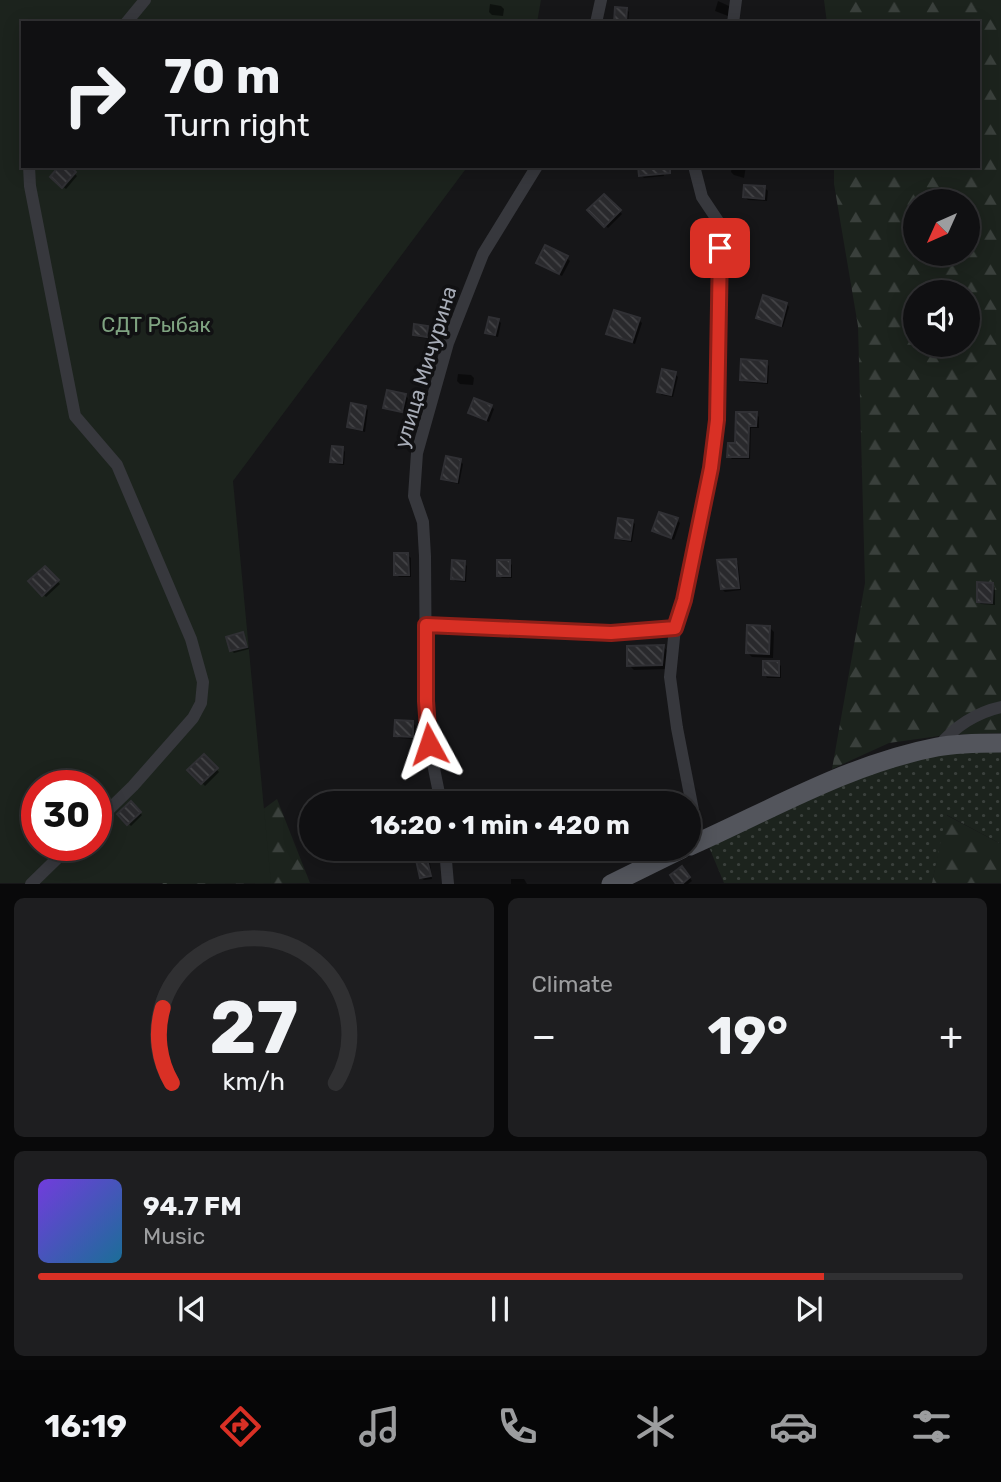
<!DOCTYPE html>
<meta charset="utf-8">
<style>
:root{--surface:#101012;--page:#1e1e20;--text:#f1f3f6;--muted:#9c9d9f;--line:#303032;--accent:#d93025}
body{margin:0;font-family:Rubik,sans-serif;background:var(--page);color:var(--text);height:100vh;display:flex;flex-direction:column;font-size:26px;white-space:nowrap}
*{box-sizing:border-box;margin:0}
p{font-size:23px;color:var(--muted)}
.icon{flex:none;width:38px;height:38px;fill:none;stroke:currentColor;stroke-width:2;stroke-linecap:round;stroke-linejoin:round}
.map{position:relative;height:884px;overflow:hidden}
.details{display:flex;flex-direction:column;gap:14px;padding:14px;background:#09090a;flex:1}
.details>*{flex:none}
.guide{position:absolute;left:21px;top:21px;width:959px;height:147px;border-radius:0px;box-shadow:0 4px 18px #0003,0 0 0 2px var(--line);background:#101012;color:var(--text);overflow:hidden}
.needle{width:46px;rotate:225deg}
.controls{position:absolute;left:903px;top:189px;display:grid;gap:14px}
.controls a{display:grid;place-items:center;width:77px;height:77px;border-radius:50%;background:var(--surface);box-shadow:0 4px 18px #0003,0 0 0 2px var(--line);font-size:35px}
.speed{position:absolute;left:21px;top:770px;display:flex;gap:14px;font-size:35px;font-weight:700;text-align:center}
.speed>*{display:grid;place-content:center;width:91px;height:91px;border-radius:50%;background:var(--surface);box-shadow:0 4px 18px #0003,0 0 0 2px var(--line);line-height:1}
.speed .limit{border:10px solid #d22;background:#fff;color:#111}
.pin{position:absolute;display:grid;place-items:center;width:60px;height:60px;color:#fff;margin:-30px;border-radius:14px;box-shadow:0 4px 10px #0006}
.me{position:absolute;width:77px;margin:-38px;rotate:355deg;stroke-linejoin:round;filter:drop-shadow(0 0 5px #0008)}
.turn{display:flex;align-items:center;gap:24px;height:147px;padding:0 28px;font-size:32px}
.turn .icon{width:91px;height:91px;stroke-width:2.5}
.turn b{display:block;font-size:49px;line-height:60px}
.big{font-size:52px;font-weight:700;line-height:1.1}
.details .card{flex:1;display:flex;flex-direction:column;justify-content:center;gap:10px;min-width:0;padding:0 24px;border-radius:10px;background:var(--page)}
.details .dial{align-items:center;gap:0}
.dial svg{height:182px;overflow:visible;fill:none;stroke:var(--line);stroke-width:7;stroke-linecap:round;text-anchor:middle}
.dial text{fill:var(--text);stroke:none}
.song{display:flex;align-items:center;gap:21px}
.cover{width:84px;height:84px;border-radius:10px;background:linear-gradient(135deg,hsl(260 70% 55%),hsl(200 70% 35%))}
.played{height:7px;border-radius:4px;background:linear-gradient(90deg,var(--accent) 85%,var(--line) 85%)}
.keys{display:flex;justify-content:space-around;direction:ltr}
.heat{display:flex;justify-content:space-between;align-items:center;font-size:38px;direction:ltr}
.details .tiles{flex:1;display:grid;gap:14px;grid-template-columns:1fr 1fr}
.card:last-child{grid-column:span 2}
.trip{position:absolute;left:299px;top:791px;width:402px;height:70px;border-radius:35px;background:var(--surface);box-shadow:0 4px 18px #0003,0 0 0 2px var(--line);font-weight:700;line-height:70px;text-align:center}
.tabs{display:flex;height:112px;justify-content:space-around;align-items:center;background:#060607;color:var(--muted)}
.tabs .icon{width:49px;height:49px}
.tabs .on{color:var(--accent)}
.tabs b{font-size:32px;color:var(--text)}
.map>svg:first-child{display:block}
.grass{fill:url(#grass-dots)}
.forest{fill:url(#forest-firs);fill-rule:evenodd}
.garden{fill:#1c231d;fill-rule:evenodd}
.shadow{fill:#0007}
.building{fill:url(#building-back-hatch);stroke:#303034;stroke-width:2}
.lines{fill:none;stroke-linecap:round;stroke-linejoin:round}
.minor{stroke:#37383d;stroke-width:12}
.primary{stroke:#53555c;stroke-width:19}
.route-casing{stroke:#8d1f18;stroke-width:18}
.route{stroke:#d93025;stroke-width:12}
.labels{text-anchor:middle;dominant-baseline:central;stroke-width:7;stroke-linejoin:round;paint-order:stroke}
.park-label{font-size:21px;fill:#7fa381;stroke:#111113}
.street-label{font-size:21px;fill:#a8adb8;stroke:#111113}
</style>
<div class="map">
<svg width="1001" height="884" viewBox="0 0 1001 884">
<defs>
<pattern id="grass-dots" width="8" height="8" patternUnits="userSpaceOnUse" patternTransform="scale(1.75)"><rect width="8" height="8" fill="#1c231d"/><path d="M2 2h.1M6 6h.1" fill="none" stroke="#3a403c" stroke-width="1.8" stroke-linecap="round"/></pattern>
<pattern id="forest-firs" width="22" height="20" patternUnits="userSpaceOnUse" patternTransform="scale(1.75)"><rect width="22" height="20" fill="#1c231d"/><path d="M5 1l3.5 6h-7zM16 11l3.5 6h-7z" fill="#3a403c"/></pattern>
<pattern id="building-back-hatch" width="6" height="6" patternUnits="userSpaceOnUse" patternTransform="scale(1.75)"><rect width="6" height="6" fill="#29292c"/><path d="M-1 5l2 2M0 0l6 6M5-1l2 2" fill="none" stroke="#454548"/></pattern>
</defs>
<rect width="100%" height="100%" fill="#161618"/>
<path class="grass" d="M1001,751V844L947,815L932,883H724L709,847L830,789L926,755Z"/>
<path class="forest" d="M824,0H1001V733L946,735L889,743L832,769L865,583L858,326L834,184V166H978V23H827ZM915,201H968V254H915ZM915,292H968V345H915Z
M277,799L310,883L162,884Z
M946,815L1001,844V883H932Z"/>
<path class="garden" d="M0,0H541L537,23H23V166H468L233,481L271,883H0ZM37,786H96V845H37Z"/>
<path class="shadow" d="M718,1L729,6L728,16L715,11Z
M490,4L501,6L504,9L503,16L492,15L489,12Z
M626,9L629,12L628,23H615Z
M67,166L77,176L66,189L52,177Z
M663,166L664,176L644,178L641,175Z
M732,166H746L744,178L734,175L731,172Z
M765,188L768,191L767,201L748,200L745,197Z
M604,196L622,214L608,228L590,210Z
M567,258L570,261L562,276L541,265Z
M787,304L789,307L783,327L758,317Z
M498,320L501,323L498,337L490,335L487,332Z
M639,320L642,323L635,344L608,334Z
M427,327L430,330L429,339L417,337L414,335Z
M766,363L769,366L768,384L744,382L741,380Z
M458,374L471,375L474,378L473,385L460,384L457,381Z
M675,374L678,377L673,397L662,395L659,392Z
M389,392L405,396L408,398L405,411L385,408Z
M365,407L368,410L365,432L352,429L349,426Z
M491,407L494,409L489,422L470,413Z
M756,414L759,417V428H751L750,459H732L729,456Z
M343,449L345,452L344,465L335,464L332,461Z
M460,461L463,464L459,484L446,481L443,478Z
M677,520L680,523L674,540L654,531Z
M632,521L635,524L632,542L620,540L617,538Z
M408,555L411,558V577H399L396,574Z
M735,560L738,563L741,590L725,592L722,589Z
M509,562L512,565V578H502L499,575Z
M464,563L467,566L466,582L455,581L452,578Z
M45,568L60,584L46,597L31,582Z
M992,584L995,587V605L981,604L978,602Z
M769,627L774,632L773,658L752,657L747,652Z
M242,634L249,649L234,653L231,650Z
M664,647L668,652L667,669L634,670L629,665Z
M778,663L781,666V678H767L765,675Z
M413,723L416,726L415,739L399,738L396,735Z
M204,756L219,772L205,786L189,770Z
M414,798L427,799L430,803H413Z
M131,803L142,815L131,826L119,814Z
M427,860L430,863L432,879L424,880L421,878Z
M685,871L692,881L688,884H679Z
M511,879H524L527,884H511Z"/>
<path class="building" d="M615,7L627,8L626,23H614Z
M59,166H70L76,172L62,188L50,177Z
M638,166H670V173L639,176Z
M744,185L765,186L764,199L743,197Z
M604,194L621,210L604,227L587,210Z
M545,245L568,256L559,274L536,263Z
M763,295L787,303L781,326L756,318Z
M614,310L640,318L632,342L606,334Z
M489,317L499,319L495,335L485,333Z
M414,324L428,326L427,337L413,335Z
M741,359L767,361L766,382L740,380Z
M662,369L676,372L671,395L657,392Z
M387,390L406,394L402,412L383,408Z
M474,398L492,405L486,420L468,413Z
M351,403L366,406L362,430L347,427Z
M736,412H757L756,426H749L748,457H727L728,443H735Z
M332,446L343,447L342,463L330,462Z
M446,456L461,459L457,482L441,479Z
M659,512L678,518L671,538L652,531Z
M618,518L633,520L630,540L615,538Z
M394,553H408L409,575H394Z
M736,559L739,588L721,589L717,560Z
M452,560L465,561L464,580L451,579Z
M497,560H510V576H497Z
M45,566L59,580L42,596L28,581Z
M977,582L993,583L992,603L977,602Z
M747,625L770,626L769,654L746,653Z
M243,632L247,647L230,651L226,637Z
M664,645L662,665L627,666V646Z
M763,661H779V676L763,675Z
M395,720L413,721V737L394,736Z
M204,754L218,768L201,784L187,770Z
M131,801L141,812L127,825L117,814Z
M427,859L431,876L420,878L416,860Z
M682,866L690,877L682,884H676L670,875Z"/>
<g class="lines">
<path class="minor" d="M126,23L145,0
M596,23L601,0
M733,23L736,0
M29,166L30,186L75,416L117,465L191,639L203,682L201,703L193,718L133,786L96,822
M694,166L702,197L720,224L717,420L711,468L684,600L675,628L670,677L677,728L699,841
M426,625L611,633L675,628
M939,746C954,727 977,712 1001,707
M441,803L429,744L426,701L425,556L423,522L414,496L417,453L448,343L483,254L537,166
M445,849L448,884
M31,884L71,845"/>
<path class="primary" d="M690,846C771,810 849,764 937,747C958,743 980,743 1001,743
M611,884L682,849"/>
</g>
<g class="lines">
<defs>
<path id="route" d="M429,744L426,701V625L611,633L675,628L684,600L711,468L717,420L720,248"/>
</defs>
<use href="#route" class="route-casing"/>
<use href="#route" class="route"/>
</g>
<g class="labels">
<g class="park-label">
<text x="156" y="324">СДТ Рыбак</text>
</g>
<g class="street-label">
<text transform="translate(425 367) rotate(-73)">улица Мичурина</text>
</g>
</g>
</svg>
<div class="controls">
<a><svg class="needle" viewBox="-14 -14 28 28"><path d="M0-13l5 13h-10z" fill="#e53935"/><path d="M0 13l5-13h-10z" fill="#9c9d9f"/></svg></a>
<a><svg class="icon" aria-label="sound" viewBox="0 0 24 24"><path d="M4 9h4l5-4v14l-5-4H4zM17 9q2 3 0 6"/></svg></a>
</div>
<div class="speed"><div class="limit">30</div></div>
<div class="pin" style="left:720px;top:248px;background:#d93025"><svg class="icon" aria-label="arrive" viewBox="0 0 24 24"><path d="M6 21V4h12l-3 4 3 4H6"/></svg></div>
<svg class="me" style="left:429px;top:744px" viewBox="-20 -20 40 40"><path d="M0-17L14 15 0 8-14 15z" fill="#d93025" stroke="#fff" stroke-width="4"/></svg>
<div class="trip">16:20 · 1 min · 420 m</div>
<div class="guide">
<div class="turn"><svg class="icon" aria-label="right" viewBox="0 0 24 24"><path d="M7 20v-9h11M14 6l5 5-5 5"/></svg><div><b>70 m</b>Turn right</div></div>
</div>
</div>
<section class="details">
<div class="tiles">
<div class="card dial"><svg viewBox="0 0 100 80">
<path d="M14 69A42 42 0 1 1 86 69"/>
<path d="M14 69A42 42 0 0 1 10 36" stroke="#d93025"/>
<text x="50" y="56" font-size="32" font-weight="700">27</text>
<text x="50" y="72" font-size="11">km/h</text>
</svg></div>
<div class="card"><p>Climate</p>
<div class="heat"><a>−</a><b class="big">19°</b><a>+</a></div>
</div>
<div class="card">
<div class="song"><i class="cover"></i><div><b>94.7 FM</b><p>Music</p></div></div>
<div class="played"></div>
<div class="keys"><svg class="icon" aria-label="previous" viewBox="0 0 24 24"><path d="M18 5L8 12l10 7zM5 5v14"/></svg><svg class="icon" aria-label="pause" viewBox="0 0 24 24"><path d="M8 5v14M16 5v14"/></svg><svg class="icon" aria-label="next" viewBox="0 0 24 24"><path d="M6 5l10 7-10 7zM19 5v14"/></svg></div>
</div>
</div>
</section>
<nav class="tabs">
<b>16:19</b>
<svg class="icon on" aria-label="directions" viewBox="0 0 24 24"><path d="M12 3l9 9-9 9-9-9zM9 14v-3h6M13 9l2 2-2 2"/></svg>
<svg class="icon" aria-label="music" viewBox="0 0 24 24"><path d="M9 18V5l10-2v13"/><circle cx="6" cy="18" r="3"/><circle cx="16" cy="16" r="3"/></svg>
<svg class="icon" aria-label="phone" viewBox="0 0 24 24"><path d="M5 4h4l2 5-3 2q2 4 5 5l2-3 5 2v4C11 20 4 13 5 4z"/></svg>
<svg class="icon" aria-label="climate" viewBox="0 0 24 24"><path d="M12 3v18M4 7l16 10M4 17L20 7"/></svg>
<svg class="icon" aria-label="car" viewBox="0 0 24 24"><path d="M5 17H2v-5l4-1 3-4h7l3 4 3 1v5h-3M9 17h6M6 11h13"/><circle cx="7" cy="17" r="2"/><circle cx="17" cy="17" r="2"/></svg>
<svg class="icon" aria-label="filters" viewBox="0 0 24 24"><path d="M4 7h16M4 17h16"/><circle cx="9" cy="7" r="2"/><circle cx="15" cy="17" r="2"/></svg>
</nav>
